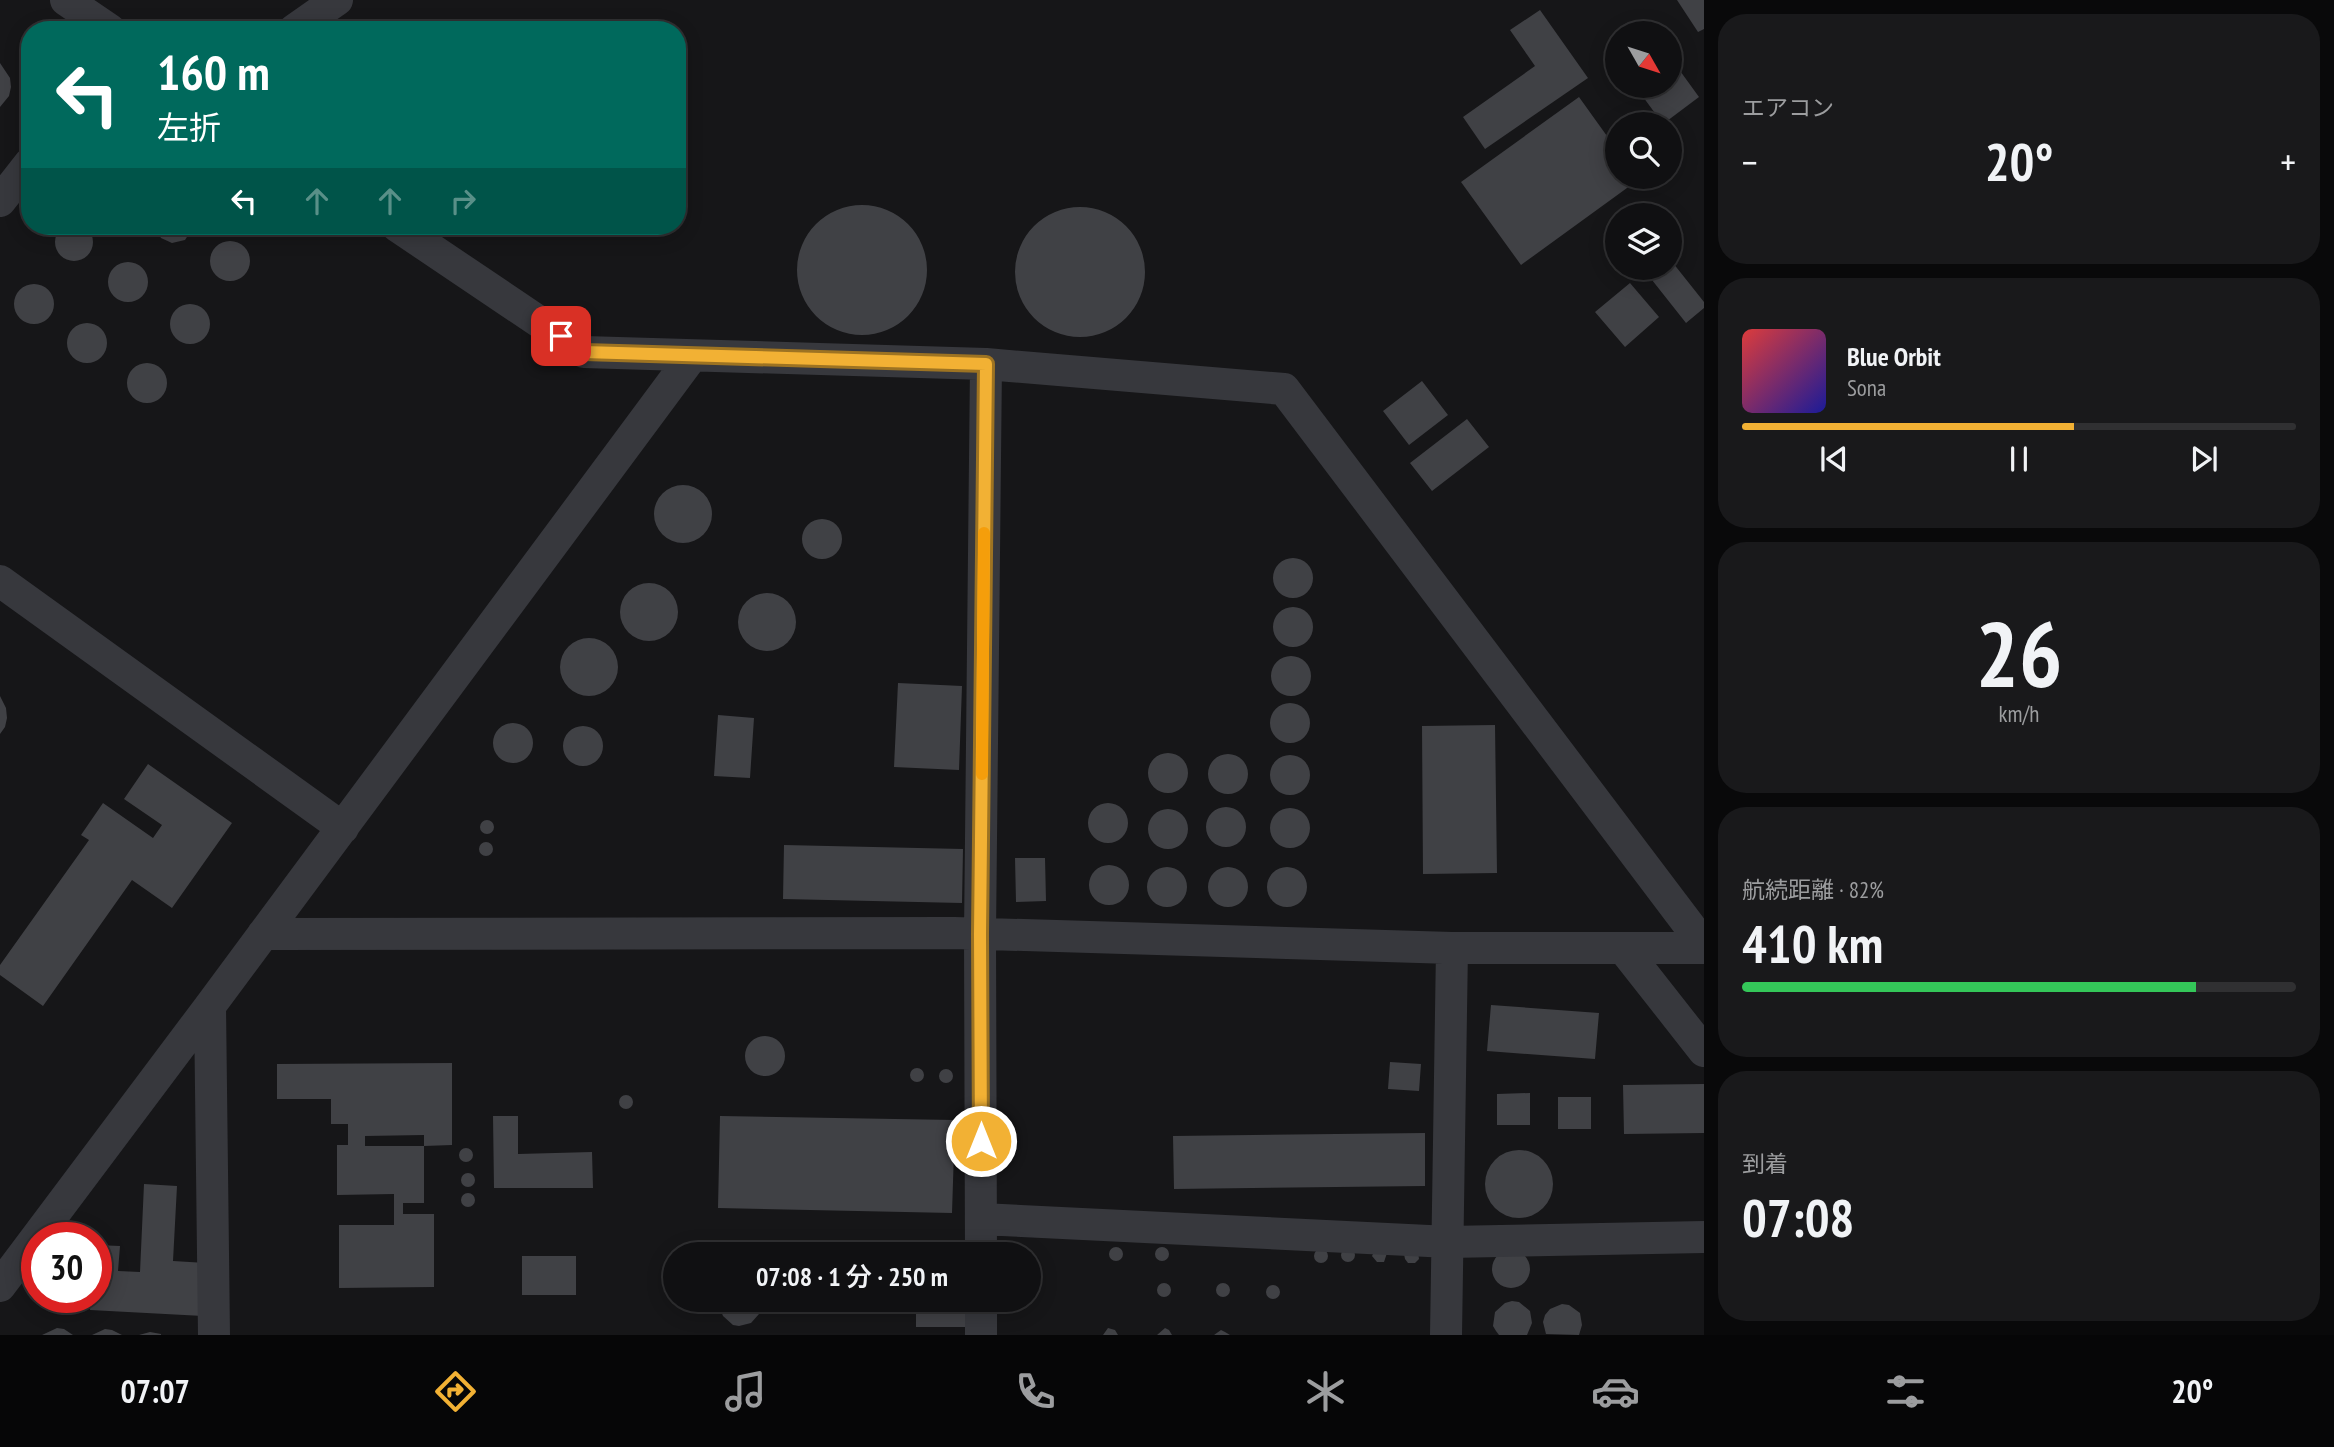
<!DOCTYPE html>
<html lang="ja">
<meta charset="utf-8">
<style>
:root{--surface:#101012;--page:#19191b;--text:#f1f3f6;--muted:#9c9d9f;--line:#303032;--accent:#f2b134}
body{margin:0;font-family:"PT Sans Narrow","Noto Sans JP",sans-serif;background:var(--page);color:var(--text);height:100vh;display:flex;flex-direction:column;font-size:26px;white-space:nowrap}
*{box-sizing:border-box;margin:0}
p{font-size:23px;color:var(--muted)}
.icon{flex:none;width:38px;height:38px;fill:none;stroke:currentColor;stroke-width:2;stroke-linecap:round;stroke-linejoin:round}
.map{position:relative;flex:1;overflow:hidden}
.side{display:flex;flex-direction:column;gap:14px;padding:14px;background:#09090a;width:630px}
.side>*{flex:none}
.banner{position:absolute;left:21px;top:21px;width:665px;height:214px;border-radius:28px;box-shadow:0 4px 18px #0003,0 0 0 2px var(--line);background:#00695c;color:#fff;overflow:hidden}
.needle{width:46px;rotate:129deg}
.fabs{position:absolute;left:1605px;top:21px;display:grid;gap:14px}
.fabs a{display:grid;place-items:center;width:77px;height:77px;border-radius:50%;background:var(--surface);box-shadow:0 4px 18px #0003,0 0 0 2px var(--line);font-size:35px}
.speed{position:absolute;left:21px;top:1222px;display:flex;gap:14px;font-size:35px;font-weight:700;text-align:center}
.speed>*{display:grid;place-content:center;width:91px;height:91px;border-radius:50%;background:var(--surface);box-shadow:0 4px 18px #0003,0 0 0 2px var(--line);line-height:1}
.speed .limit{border:10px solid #d22;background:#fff;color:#111}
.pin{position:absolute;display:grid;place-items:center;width:60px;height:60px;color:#fff;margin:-30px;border-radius:14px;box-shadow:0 4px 10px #0006}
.me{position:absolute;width:77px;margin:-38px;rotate:0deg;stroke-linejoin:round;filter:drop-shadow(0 0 5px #0008)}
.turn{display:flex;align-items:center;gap:24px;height:147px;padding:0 21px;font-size:32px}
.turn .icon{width:91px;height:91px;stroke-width:2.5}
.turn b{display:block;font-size:49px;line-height:60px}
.lanes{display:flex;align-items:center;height:66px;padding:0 21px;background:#0003;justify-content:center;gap:35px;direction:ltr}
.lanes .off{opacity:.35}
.big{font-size:52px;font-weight:600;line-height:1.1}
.side .widget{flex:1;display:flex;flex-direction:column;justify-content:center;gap:10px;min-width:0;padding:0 24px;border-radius:28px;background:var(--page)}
.side .dial{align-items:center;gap:0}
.dial b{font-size:91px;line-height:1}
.song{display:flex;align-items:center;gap:21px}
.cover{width:84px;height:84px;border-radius:10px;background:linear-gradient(135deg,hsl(0 70% 55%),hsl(240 70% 35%))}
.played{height:7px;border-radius:4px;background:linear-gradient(90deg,var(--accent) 60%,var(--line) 60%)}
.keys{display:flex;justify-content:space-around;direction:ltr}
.heat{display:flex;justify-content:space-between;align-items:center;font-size:38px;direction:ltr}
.charge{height:10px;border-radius:5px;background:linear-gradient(90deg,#34c759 82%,var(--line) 0)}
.trip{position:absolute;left:663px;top:1242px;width:378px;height:70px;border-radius:35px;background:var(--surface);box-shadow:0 4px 18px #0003,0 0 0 2px var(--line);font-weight:600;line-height:70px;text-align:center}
.tab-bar{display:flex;height:112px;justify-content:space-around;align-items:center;background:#060607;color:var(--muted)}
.tab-bar .icon{width:49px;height:49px}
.tab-bar .on{color:var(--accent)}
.tab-bar b{font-size:32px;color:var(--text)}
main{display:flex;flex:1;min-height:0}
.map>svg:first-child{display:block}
.building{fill:#404145}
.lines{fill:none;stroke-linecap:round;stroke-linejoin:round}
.minor{stroke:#37383d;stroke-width:32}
.route-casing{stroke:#9d7322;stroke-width:18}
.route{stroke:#f2b134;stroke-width:12}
.slow{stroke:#f59e0b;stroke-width:12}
</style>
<main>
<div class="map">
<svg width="1704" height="1335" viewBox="0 0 1704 1335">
<rect width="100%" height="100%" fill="#161618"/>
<path class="building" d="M1677,0H1704V29L1698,32Z
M1540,10L1588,78L1485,149L1463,117L1535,66L1510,30Z
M1670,57L1699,97L1663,124L1635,86H1670Z
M0,63L10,78L11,87L9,96L0,107Z
M1579,97L1617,150V177H1636L1638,180L1521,265L1461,182Z
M797 270a65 65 0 1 1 130 0a65 65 0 1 1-130 0Z
M1015 272a65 65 0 1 1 130 0a65 65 0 1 1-130 0Z
M55 242a19 19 0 1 1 38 0a19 19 0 1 1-38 0Z
M155,226H194L185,240L172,243L161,238Z
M210 261a20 20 0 1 1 40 0a20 20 0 1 1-40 0Z
M108 282a20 20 0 1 1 40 0a20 20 0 1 1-40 0Z
M1673,263L1704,302V308L1686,323L1652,280Z
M1630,283L1659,317L1625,347L1595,312Z
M14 304a20 20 0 1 1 40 0a20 20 0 1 1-40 0Z
M170 324a20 20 0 1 1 40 0a20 20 0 1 1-40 0Z
M67 343a20 20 0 1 1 40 0a20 20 0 1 1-40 0Z
M127 383a20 20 0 1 1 40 0a20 20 0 1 1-40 0Z
M1422,381L1448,415L1409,445L1383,411Z
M1467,419L1489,447L1432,491L1410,463Z
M654 514a29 29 0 1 1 58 0a29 29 0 1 1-58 0Z
M802 539a20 20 0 1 1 40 0a20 20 0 1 1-40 0Z
M1273 578a20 20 0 1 1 40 0a20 20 0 1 1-40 0Z
M620 612a29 29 0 1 1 58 0a29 29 0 1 1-58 0Z
M738 622a29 29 0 1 1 58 0a29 29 0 1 1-58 0Z
M1273 627a20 20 0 1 1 40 0a20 20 0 1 1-40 0Z
M560 667a29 29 0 1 1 58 0a29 29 0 1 1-58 0Z
M1271 676a20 20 0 1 1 40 0a20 20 0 1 1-40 0Z
M898,683L962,686L959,770L894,767Z
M0,696L6,708L7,718L5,727L0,734Z
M1270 723a20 20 0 1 1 40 0a20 20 0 1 1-40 0Z
M718,715L754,718L750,778L714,776Z
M493 743a20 20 0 1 1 40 0a20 20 0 1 1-40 0Z
M1495,725L1497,873L1423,874L1422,726Z
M563 746a20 20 0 1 1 40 0a20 20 0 1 1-40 0Z
M1148 773a20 20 0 1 1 40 0a20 20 0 1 1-40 0Z
M1208 774a20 20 0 1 1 40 0a20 20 0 1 1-40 0Z
M1270 775a20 20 0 1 1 40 0a20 20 0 1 1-40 0Z
M148,764L232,823L172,908L132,880L43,1006L0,975V965L89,840L81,835L103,803L153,838L162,825L124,799Z
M1088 823a20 20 0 1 1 40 0a20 20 0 1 1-40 0Z
M1206 827a20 20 0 1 1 40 0a20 20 0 1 1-40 0Z
M1270 828a20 20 0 1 1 40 0a20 20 0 1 1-40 0Z
M1148 829a20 20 0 1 1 40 0a20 20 0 1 1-40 0Z
M480 827a7 7 0 1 1 14 0a7 7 0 1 1-14 0Z
M479 849a7 7 0 1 1 14 0a7 7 0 1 1-14 0Z
M784,845L963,849L962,903L783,899Z
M1015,858H1045L1046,901L1016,902Z
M1089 885a20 20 0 1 1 40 0a20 20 0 1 1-40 0Z
M1208 887a20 20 0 1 1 40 0a20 20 0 1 1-40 0Z
M1267 887a20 20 0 1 1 40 0a20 20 0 1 1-40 0Z
M1147 887a20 20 0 1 1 40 0a20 20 0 1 1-40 0Z
M1491,1005L1599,1013L1595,1059L1487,1051Z
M745 1056a20 20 0 1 1 40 0a20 20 0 1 1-40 0Z
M1390,1062L1421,1064L1419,1091L1388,1089Z
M452,1063V1145L424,1146V1135L365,1136V1146H424V1203H403V1214H434V1287L339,1288V1225H394V1194L337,1195V1145H348V1124H331V1099H277V1064Z
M910 1075a7 7 0 1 1 14 0a7 7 0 1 1-14 0Z
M939 1076a7 7 0 1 1 14 0a7 7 0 1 1-14 0Z
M1704,1084V1133L1624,1134L1623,1085Z
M1530,1093V1125H1497V1094Z
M619 1102a7 7 0 1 1 14 0a7 7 0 1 1-14 0Z
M1558,1097H1591V1129H1558Z
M493,1116H518V1154L592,1152L593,1188H494Z
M720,1116L955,1120L952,1213L718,1208Z
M1425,1133V1186L1174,1189L1173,1136Z
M459 1155a7 7 0 1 1 14 0a7 7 0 1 1-14 0Z
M1485 1184a34 34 0 1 1 68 0a34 34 0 1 1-68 0Z
M461 1180a7 7 0 1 1 14 0a7 7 0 1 1-14 0Z
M144,1184L177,1186L173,1261L206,1263L203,1316L90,1310L91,1297H96V1245L120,1246L118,1271L140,1272Z
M461 1200a7 7 0 1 1 14 0a7 7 0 1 1-14 0Z
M1109 1254a7 7 0 1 1 14 0a7 7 0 1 1-14 0Z
M1155 1254a7 7 0 1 1 14 0a7 7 0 1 1-14 0Z
M1341 1255a7 7 0 1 1 14 0a7 7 0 1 1-14 0Z
M1314 1256a7 7 0 1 1 14 0a7 7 0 1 1-14 0Z
M1492 1269a19 19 0 1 1 38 0a19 19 0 1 1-38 0Z
M1418,1252L1419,1259L1415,1263H1408L1405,1259L1404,1254Z
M1387,1253L1384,1262H1377L1372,1256L1373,1254Z
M522,1256H576V1295H522Z
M1157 1290a7 7 0 1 1 14 0a7 7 0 1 1-14 0Z
M1216 1290a7 7 0 1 1 14 0a7 7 0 1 1-14 0Z
M1266 1292a7 7 0 1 1 14 0a7 7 0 1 1-14 0Z
M722,1300H759V1314L751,1323L739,1326L733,1325L723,1316L721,1311Z
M916,1300H968L967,1327H916Z
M1512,1301L1519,1302L1530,1311L1532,1323L1527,1335H1499L1496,1331L1493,1326L1495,1312L1505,1303Z
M1562,1304L1569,1305L1580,1313L1582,1325L1579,1335L1546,1334L1543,1322L1545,1315L1550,1309Z
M57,1328L64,1329L73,1335H42Z
M1108,1328L1115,1330L1118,1335H1103Z
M1165,1328L1169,1330L1172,1335H1157Z
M105,1329L112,1330L122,1335H92Z
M1221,1330L1225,1332L1230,1335H1214Z
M150,1332L161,1334V1335H139Z"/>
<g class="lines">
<path class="minor" d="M66,0L110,30
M294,30L337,0
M0,201L30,163
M397,226L584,352L986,364L1284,389L1704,945
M0,581L343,828
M263,934L954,933L1452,948H1704
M1623,948L1704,1051
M210,1006L214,1335
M981,1219L1449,1242L1704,1237
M981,1255L980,934L986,364
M0,1286L210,1006L692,356
M981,1335V1300
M1446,1335L1452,948"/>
</g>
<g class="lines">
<defs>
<path id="route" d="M561,336L584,352L986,364L980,934L981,1141"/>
</defs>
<use href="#route" class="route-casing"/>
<use href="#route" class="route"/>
<path class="slow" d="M982,774L984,533"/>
</g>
</svg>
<div class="fabs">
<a><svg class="needle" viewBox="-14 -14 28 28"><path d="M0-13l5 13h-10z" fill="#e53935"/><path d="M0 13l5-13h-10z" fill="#9c9d9f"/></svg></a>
<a><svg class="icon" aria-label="search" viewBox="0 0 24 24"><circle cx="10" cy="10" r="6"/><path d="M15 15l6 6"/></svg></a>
<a><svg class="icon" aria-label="layers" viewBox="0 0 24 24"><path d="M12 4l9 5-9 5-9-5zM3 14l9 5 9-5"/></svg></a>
</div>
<div class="speed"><div class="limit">30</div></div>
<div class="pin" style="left:561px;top:336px;background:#d93025"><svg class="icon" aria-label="arrive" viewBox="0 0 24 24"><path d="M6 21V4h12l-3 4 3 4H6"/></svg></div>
<svg class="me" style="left:981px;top:1141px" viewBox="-20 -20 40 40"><circle r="17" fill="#f2b134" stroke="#fff" stroke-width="3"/><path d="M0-11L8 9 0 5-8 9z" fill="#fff"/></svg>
<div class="trip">07:08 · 1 分 · 250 m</div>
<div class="banner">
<div class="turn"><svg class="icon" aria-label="left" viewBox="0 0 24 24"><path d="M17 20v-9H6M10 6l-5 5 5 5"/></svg><div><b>160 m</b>左折</div></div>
<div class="lanes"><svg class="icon" aria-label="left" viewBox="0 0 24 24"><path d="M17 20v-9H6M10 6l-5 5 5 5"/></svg><svg class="icon off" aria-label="ahead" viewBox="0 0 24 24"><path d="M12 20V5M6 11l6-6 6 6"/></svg><svg class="icon off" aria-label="ahead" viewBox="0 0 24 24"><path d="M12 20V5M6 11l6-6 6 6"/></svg><svg class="icon off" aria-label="right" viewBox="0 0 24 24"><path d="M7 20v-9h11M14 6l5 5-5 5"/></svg></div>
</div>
</div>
<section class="side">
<div class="widget"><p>エアコン</p>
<div class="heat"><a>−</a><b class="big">20°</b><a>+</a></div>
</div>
<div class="widget">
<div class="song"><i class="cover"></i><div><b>Blue Orbit</b><p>Sona</p></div></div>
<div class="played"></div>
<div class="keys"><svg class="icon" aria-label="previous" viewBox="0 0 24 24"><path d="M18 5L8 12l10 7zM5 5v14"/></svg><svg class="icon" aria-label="pause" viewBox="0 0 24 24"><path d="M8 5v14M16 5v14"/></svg><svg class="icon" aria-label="next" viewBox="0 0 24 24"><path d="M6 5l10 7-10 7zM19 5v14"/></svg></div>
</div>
<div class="widget dial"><b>26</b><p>km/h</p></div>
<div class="widget"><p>航続距離 · 82%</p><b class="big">410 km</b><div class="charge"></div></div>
<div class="widget"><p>到着</p><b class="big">07:08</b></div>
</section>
</main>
<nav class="tab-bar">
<b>07:07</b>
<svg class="icon on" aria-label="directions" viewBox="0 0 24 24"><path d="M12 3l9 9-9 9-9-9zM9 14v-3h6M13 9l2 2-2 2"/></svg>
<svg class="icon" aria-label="music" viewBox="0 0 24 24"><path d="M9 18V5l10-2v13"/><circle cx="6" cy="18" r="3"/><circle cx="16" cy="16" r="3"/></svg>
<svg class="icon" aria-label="phone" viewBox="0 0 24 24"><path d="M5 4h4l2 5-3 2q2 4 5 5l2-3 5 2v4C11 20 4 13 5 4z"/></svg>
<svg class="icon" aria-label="climate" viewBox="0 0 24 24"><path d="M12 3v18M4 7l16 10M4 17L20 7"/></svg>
<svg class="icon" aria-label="car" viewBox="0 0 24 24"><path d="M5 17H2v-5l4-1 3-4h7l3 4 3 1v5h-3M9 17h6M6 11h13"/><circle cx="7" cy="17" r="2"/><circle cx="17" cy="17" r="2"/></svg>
<svg class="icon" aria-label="filters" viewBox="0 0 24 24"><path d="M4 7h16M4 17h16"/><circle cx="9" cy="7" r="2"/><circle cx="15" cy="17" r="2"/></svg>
<b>20°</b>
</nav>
